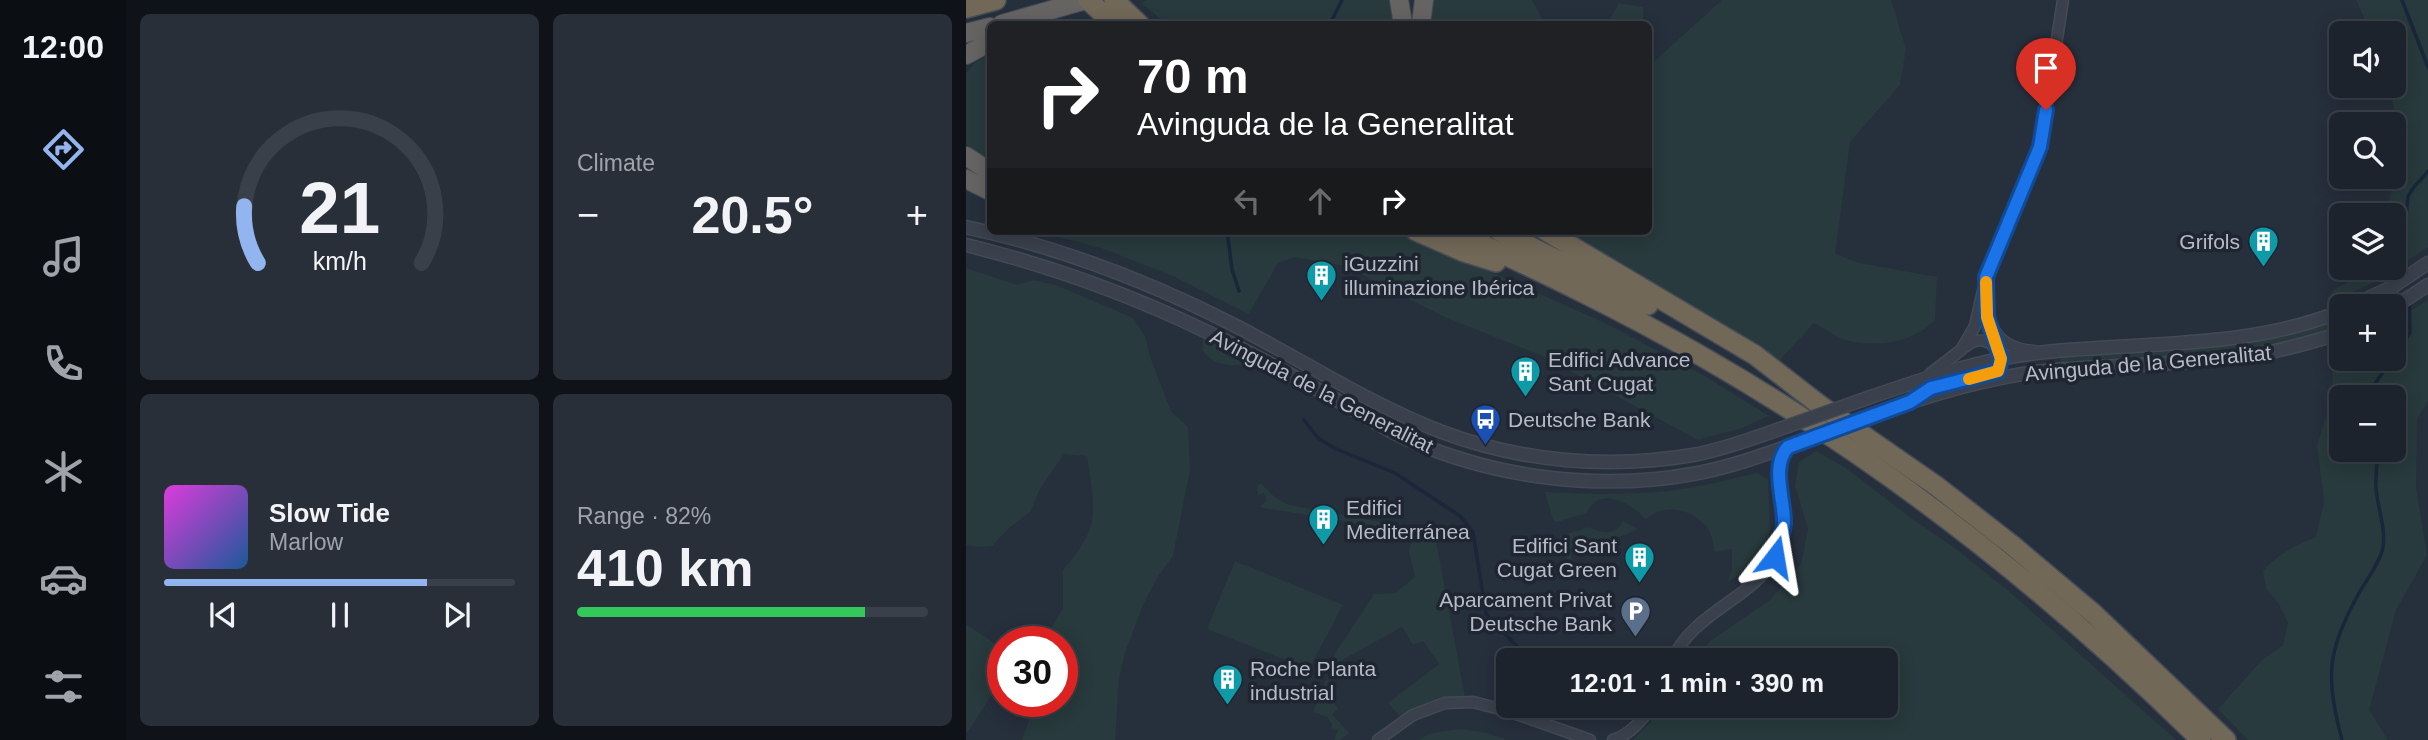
<!DOCTYPE html>
<meta charset="utf-8">
<style>
:root{--surface:#1c232d;--page:#292f39;--text:#f1f3f6;--muted:#a0a4aa;--line:#3a4049;--accent:#93b5ef}
body{margin:0;font-family:Arial,sans-serif;background:var(--page);color:var(--text);height:100vh;display:flex;flex-direction:column;font-size:26px;white-space:nowrap}
*{box-sizing:border-box;margin:0}
p{font-size:23px;color:var(--muted)}
.icon{flex:none;width:38px;height:38px;fill:none;stroke:currentColor;stroke-width:2;stroke-linecap:round;stroke-linejoin:round}
.map{position:relative;flex:1;overflow:hidden}
.panel{display:flex;flex-direction:column;gap:14px;padding:14px;background:#0f1319;width:840px}
.panel>*{flex:none}
.top-card{position:absolute;left:21px;top:21px;width:665px;height:214px;border-radius:10px;box-shadow:0 4px 18px #0003,0 0 0 2px var(--line);background:#202124;color:#fff;overflow:hidden}
.tools{position:absolute;left:1363px;top:21px;display:grid;gap:14px}
.tools a{display:grid;place-items:center;width:77px;height:77px;border-radius:10px;background:var(--surface);box-shadow:0 4px 18px #0003,0 0 0 2px var(--line);font-size:35px}
.speed{position:absolute;left:21px;top:626px;display:flex;gap:14px;font-size:35px;font-weight:700;text-align:center}
.speed>*{display:grid;place-content:center;width:91px;height:91px;border-radius:50%;background:var(--surface);box-shadow:0 4px 18px #0003,0 0 0 2px var(--line);line-height:1}
.speed .limit{border:10px solid #d22;background:#fff;color:#111}
.pin{position:absolute;display:grid;place-items:center;width:60px;height:60px;color:#fff;margin:-72px -30px;border-radius:50% 50% 50% 0;rotate:-45deg;box-shadow:0 0 7px #0007}
.pin .icon{rotate:45deg}
.me{position:absolute;width:77px;margin:-38px;rotate:14deg;stroke-linejoin:round;filter:drop-shadow(0 0 5px #0008)}
.turn{display:flex;align-items:center;gap:24px;height:147px;padding:0 35px;font-size:32px}
.turn .icon{width:91px;height:91px;stroke-width:2.5}
.turn b{display:block;font-size:49px;line-height:60px}
.lanes{display:flex;align-items:center;height:66px;padding:0 35px;background:#0003;justify-content:center;gap:35px;direction:ltr}
.lanes .off{opacity:.35}
.big{font-size:52px;font-weight:700;line-height:1.1}
.panel .widget{flex:1;display:flex;flex-direction:column;justify-content:center;gap:10px;min-width:0;padding:0 24px;border-radius:10px;background:var(--page)}
.panel .dial{align-items:center;gap:0}
.dial svg{height:182px;overflow:visible;fill:none;stroke:var(--line);stroke-width:7;stroke-linecap:round;text-anchor:middle}
.dial text{fill:var(--text);stroke:none}
.song{display:flex;align-items:center;gap:21px}
.cover{width:84px;height:84px;border-radius:10px;background:linear-gradient(135deg,hsl(300 70% 55%),hsl(210 70% 35%))}
.played{height:7px;border-radius:4px;background:linear-gradient(90deg,var(--accent) 75%,var(--line) 75%)}
.keys{display:flex;justify-content:space-around;direction:ltr}
.heat{display:flex;justify-content:space-between;align-items:center;font-size:38px;direction:ltr}
.charge{height:10px;border-radius:5px;background:linear-gradient(90deg,#34c759 82%,var(--line) 0)}
.panel .tiles{flex:1;display:grid;gap:14px;grid-template-columns:repeat(2,1fr)}
.trip{position:absolute;left:530px;top:648px;width:402px;height:70px;border-radius:10px;background:var(--surface);box-shadow:0 4px 18px #0003,0 0 0 2px var(--line);font-weight:700;line-height:70px;text-align:center}
main{display:flex;flex:1;min-height:0}
.tab-bar{display:flex;flex-direction:column;width:126px;justify-content:space-around;align-items:center;background:#0b0e12;color:var(--muted)}
.tab-bar .icon{width:49px;height:49px}
.tab-bar .selected{color:var(--accent)}
.tab-bar b{font-size:32px;color:var(--text)}
.map>svg:first-child{display:block}
.green{fill:#283a3d;fill-rule:evenodd}
.lines{fill:none;stroke-linecap:round;stroke-linejoin:round}
.stream{stroke:#1a2639;stroke-width:3.5}
.minor-casing{stroke:#434a55;stroke-width:13}
.tertiary-casing{stroke:#434a55;stroke-width:15}
.trunk-casing{stroke:#454c57;stroke-width:20}
.motorway-casing{stroke:#454c57;stroke-width:22}
.minor{stroke:#3a414c;stroke-width:10}
.tertiary{stroke:#3a414c;stroke-width:12}
.trunk{stroke:#656462;stroke-width:18}
.motorway{stroke:#726858;stroke-width:19}
.tertiary-bridge-casing{stroke:#434a55;stroke-width:15;stroke-linecap:butt}
.tertiary-bridge{stroke:#3a414c;stroke-width:12}
.route-casing{stroke:#114b97;stroke-width:18}
.route{stroke:#1a73e8;stroke-width:12}
.slow{stroke:#f59e0b;stroke-width:12}
.labels{text-anchor:middle;dominant-baseline:central;stroke-width:7;stroke-linejoin:round;paint-order:stroke}
.poi-label{font-size:21px;fill:#b6bcc7;stroke:#1f2631;text-anchor:start}
.street-label{font-size:21px;fill:#b6bcc7;stroke:#1f2631}
</style>
<main>
<nav class="tab-bar">
<b>12:00</b>
<svg class="icon selected" aria-label="directions" viewBox="0 0 24 24"><path d="M12 3l9 9-9 9-9-9zM9 14v-3h6M13 9l2 2-2 2"/></svg>
<svg class="icon" aria-label="music" viewBox="0 0 24 24"><path d="M9 18V5l10-2v13"/><circle cx="6" cy="18" r="3"/><circle cx="16" cy="16" r="3"/></svg>
<svg class="icon" aria-label="phone" viewBox="0 0 24 24"><path d="M5 4h4l2 5-3 2q2 4 5 5l2-3 5 2v4C11 20 4 13 5 4z"/></svg>
<svg class="icon" aria-label="climate" viewBox="0 0 24 24"><path d="M12 3v18M4 7l16 10M4 17L20 7"/></svg>
<svg class="icon" aria-label="car" viewBox="0 0 24 24"><path d="M5 17H2v-5l4-1 3-4h7l3 4 3 1v5h-3M9 17h6M6 11h13"/><circle cx="7" cy="17" r="2"/><circle cx="17" cy="17" r="2"/></svg>
<svg class="icon" aria-label="filters" viewBox="0 0 24 24"><path d="M4 7h16M4 17h16"/><circle cx="9" cy="7" r="2"/><circle cx="15" cy="17" r="2"/></svg>
</nav>
<section class="panel">
<div class="tiles">
<div class="widget dial"><svg viewBox="0 0 100 80">
<path d="M14 69A42 42 0 1 1 86 69"/>
<path d="M14 69A42 42 0 0 1 8 44" stroke="#93b5ef"/>
<text x="50" y="56" font-size="32" font-weight="700">21</text>
<text x="50" y="72" font-size="11">km/h</text>
</svg></div>
<div class="widget"><p>Climate</p>
<div class="heat"><a>−</a><b class="big">20.5°</b><a>+</a></div>
</div>
<div class="widget">
<div class="song"><i class="cover"></i><div><b>Slow Tide</b><p>Marlow</p></div></div>
<div class="played"></div>
<div class="keys"><svg class="icon" aria-label="previous" viewBox="0 0 24 24"><path d="M18 5L8 12l10 7zM5 5v14"/></svg><svg class="icon" aria-label="pause" viewBox="0 0 24 24"><path d="M8 5v14M16 5v14"/></svg><svg class="icon" aria-label="next" viewBox="0 0 24 24"><path d="M6 5l10 7-10 7zM19 5v14"/></svg></div>
</div>
<div class="widget"><p>Range · 82%</p><b class="big">410 km</b><div class="charge"></div></div>
</div>
</section>
<div class="map">
<svg width="1462" height="740" viewBox="0 0 1462 740">
<rect width="100%" height="100%" fill="#262f3c"/>
<path class="green" d="M181,0H423L428,22V24H201L175,3Z
M466,0H566L579,24H464Z
M756,0H925L940,49L934,85L884,142L869,254L893,263L971,277L969,320C946,343 914,347 882,341C871,338 858,328 848,323L813,361L596,231H682L683,66Z
M1390,0H1462V247L1415,279L1368,301L1367,290L1407,268H1428V215H1420L1431,167L1430,116L1423,86H1428V33H1405Z
M653,3L677,7V24H641Z
M24,54V161L10,153L0,143V73L10,62Z
M70,231H434L639,323L739,376L803,416L776,428L732,440L576,356L481,318L410,283L385,267L328,257L312,263L283,314L209,277L138,249Z
M0,268L51,285L67,280L90,285L167,318L179,336L184,357L205,411L222,427L224,470L207,556L191,578L177,605L159,653L153,679L149,740H56L69,702H96V642H77L97,608V570C107,558 119,543 124,528C131,510 124,476 121,456L98,454L74,489L64,512L43,528L26,546L13,547L0,545Z
M1462,300V401L1451,419L1450,488L1461,555L1430,610L1403,710L1422,740H1282L1252,709L1296,660L1317,645L1322,623L1312,603L1300,589L1297,571C1313,553 1328,546 1350,537L1358,501L1351,445L1366,398L1367,347L1375,343L1376,359H1428V321ZM1376,397H1428V450H1376Z
M1375,316V325C1359,331 1342,338 1325,342C1250,361 1171,356 1095,364L1094,357C1133,354 1173,351 1212,348C1268,344 1324,340 1375,316Z
M244,338L282,358L284,361L282,364C264,366 247,367 236,349L237,339Z
M850,451L880,468L945,518L989,548L1045,593L1210,740H667L684,723L696,705H920V660H730L744,641L804,600L835,564L842,529L829,486L833,462Z
M791,473L802,479L804,531L799,550L788,564L761,583L766,569V549L749,552C747,545 746,536 743,530C728,509 699,502 680,519C664,503 633,485 621,513L591,522L587,520L579,492C626,494 675,496 722,488C745,484 768,478 791,473Z
M293,484H296C304,494 311,500 324,505L462,531L469,536L499,697L466,701L434,717L422,703L473,664L457,641L447,645L436,627L369,664L368,655L408,594L429,593L449,577L443,551L446,538L379,521L297,508L294,506L301,501L298,493L292,495L291,490Z
M657,521L672,529L659,535L604,550L606,560C595,559 595,550 592,541L594,536L623,527C637,534 649,536 657,521Z
M269,561L377,605L343,669L241,629Z
M0,624L37,649V678L0,734Z
M362,680L366,684L363,697L372,709L366,714L383,733L374,740H368L372,730L365,728L366,724L361,717L347,712L359,681Z
M493,729L521,733L541,740H454L462,734Z"/>
<g class="lines">
<path class="stream" d="M1436,0L1462,67
M364,24L376,0
M261,231L266,269L273,291
M1443,272L1438,259L1437,245L1442,197C1446,186 1456,180 1462,171
M1428,356L1444,333L1443,300
M1403,397L1408,385L1426,359
M338,420L352,438L368,448L429,473L494,516L507,532L520,614L564,660
M625,705L642,717
M1376,740C1360,678 1360,652 1392,595C1400,580 1414,563 1417,547C1420,527 1411,507 1410,487C1409,475 1412,462 1411,450"/>
<defs>
<path id="minor" d="M1019,298C1021,329 1035,349 1068,351
M999,347C1010,338 1019,338 1030,348
M964,374L995,350L1009,326L1020,277L1074,147L1097,0
M949,398L965,388L1032,371L1036,359L1030,348L1026,329
M706,660C728,611 787,599 809,557C813,549 817,535 818,526C821,501 803,467 822,447
M412,740L447,715L479,703L507,702L542,711L624,740
M647,740C665,734 676,720 687,705"/>
<path id="tertiary" d="M0,227C92,247 184,282 268,325C336,360 405,405 476,432C556,462 643,469 727,455C755,450 782,440 808,431
M0,245C81,265 160,293 235,329C283,351 329,377 376,403C397,415 418,429 441,439C529,478 632,491 727,474C761,468 795,456 828,444
M1386,306L1426,287L1462,263
M1428,307L1462,285
M893,401C954,380 1016,358 1080,352C1179,342 1281,349 1376,311
M914,413C971,392 1029,375 1090,370C1157,364 1226,365 1293,354C1321,350 1348,341 1376,333"/>
<path id="trunk" d="M433,0L437,24
M36,24L120,0
M455,24L458,0
M0,33L24,27
M0,55L24,42
M0,156L24,172
M0,179L24,191"/>
<path id="motorway" d="M122,0L148,24
M148,0L173,24
M0,8L30,0
M450,231L498,252L530,262
M487,231C572,270 656,310 737,357C920,462 1085,592 1235,740
M533,231L682,305
M580,231L789,355L855,406L969,485L1046,545L1128,614L1260,740"/>
</defs>
<use href="#minor" class="minor-casing"/>
<use href="#tertiary" class="tertiary-casing"/>
<use href="#trunk" class="trunk-casing"/>
<use href="#motorway" class="motorway-casing"/>
<use href="#minor" class="minor"/>
<use href="#tertiary" class="tertiary"/>
<use href="#trunk" class="trunk"/>
<use href="#motorway" class="motorway"/>
<defs>
<path id="tertiary-bridge" d="M808,431L893,401
M828,444L914,413"/>
</defs>
<use href="#tertiary-bridge" class="tertiary-bridge-casing"/>
<use href="#tertiary-bridge" class="tertiary-bridge"/>
</g>
<g class="lines">
<defs>
<path id="route" d="M809,557C812,546 817,535 818,524C819,501 804,466 822,447L944,402L965,388L1032,371L1035,359L1021,317L1020,277L1074,147L1080,110"/>
</defs>
<use href="#route" class="route-casing"/>
<use href="#route" class="route"/>
<path class="slow" d="M1003,379L1032,371L1035,359L1021,317L1020,282"/>
</g>
<defs>
<symbol id="building-pin" viewBox="-11 -11 22 30"><path d="M0 17L-7.5 6A9.5 9.5 0 1 1 7.5 6Z" fill="#0f9aa8" stroke="#1f2631"/><path d="M-4-6H4V6H1V3H-1V6H-4ZM-2.5-4.3h1.7v1.8h-1.7ZM.8-4.3h1.7v1.8H.8ZM-2.5-1h1.7V.8h-1.7ZM.8-1h1.7V.8H.8Z" fill="#fff"/></symbol>
<symbol id="bus-pin" viewBox="-11 -11 22 30"><path d="M0 17L-7.5 6A9.5 9.5 0 1 1 7.5 6Z" fill="#1a4fb4" stroke="#1f2631"/><path d="M-5-6H5V4H4V6H2V4H-2V6H-4V4H-5ZM-3.5-4V0h7V-4ZM-3.5 1.2v1.5H-2V1.2ZM2 1.2v1.5H3.5V1.2Z" fill="#fff"/></symbol>
<symbol id="parking-pin" viewBox="-11 -11 22 30"><path d="M0 17L-7.5 6A9.5 9.5 0 1 1 7.5 6Z" fill="#5c6f8a" stroke="#1f2631"/><path d="M-3.5-5.5H1a3.5 3.5 0 0 1 0 7H-1V5.5H-3.5ZM-1-3.4V-.6H.8a1.4 1.4 0 0 0 0-2.8Z" fill="#fff"/></symbol>
</defs>
<g fill-rule="evenodd">
<use href="#building-pin" x="1280" y="224" width="35" height="47"/>
<use href="#building-pin" x="338" y="258" width="35" height="47"/>
<use href="#building-pin" x="542" y="354" width="35" height="47"/>
<use href="#bus-pin" x="502" y="402" width="35" height="47"/>
<use href="#building-pin" x="340" y="502" width="35" height="47"/>
<use href="#building-pin" x="656" y="540" width="35" height="47"/>
<use href="#parking-pin" x="652" y="594" width="35" height="47"/>
<use href="#building-pin" x="244" y="662" width="35" height="47"/>
</g>
<g class="labels">
<g class="poi-label">
<text x="1274" y="241" text-anchor="end">Grifols</text>
<text x="378" y="263">iGuzzini<tspan x="378" dy="24">illuminazione Ibérica</tspan></text>
<text x="582" y="359">Edifici Advance<tspan x="582" dy="24">Sant Cugat</tspan></text>
<text x="542" y="419">Deutsche Bank</text>
<text x="380" y="507">Edifici<tspan x="380" dy="24">Mediterránea</tspan></text>
<text x="651" y="545" text-anchor="end">Edifici Sant<tspan x="651" dy="24">Cugat Green</tspan></text>
<text x="646" y="599" text-anchor="end">Aparcament Privat<tspan x="646" dy="24">Deutsche Bank</tspan></text>
<text x="284" y="668">Roche Planta<tspan x="284" dy="24">industrial</tspan></text>
</g>
<g class="street-label">
<text transform="translate(1182 363) rotate(-5)">Avinguda de la Generalitat</text>
<text transform="translate(356 391) rotate(27)">Avinguda de la Generalitat</text>
</g>
</g>
</svg>
<div class="tools">
<a><svg class="icon" aria-label="sound" viewBox="0 0 24 24"><path d="M4 9h4l5-4v14l-5-4H4zM17 9q2 3 0 6"/></svg></a>
<a><svg class="icon" aria-label="search" viewBox="0 0 24 24"><circle cx="10" cy="10" r="6"/><path d="M15 15l6 6"/></svg></a>
<a><svg class="icon" aria-label="layers" viewBox="0 0 24 24"><path d="M12 4l9 5-9 5-9-5zM3 14l9 5 9-5"/></svg></a>
<a>+</a>
<a>−</a>
</div>
<div class="speed"><div class="limit">30</div></div>
<div class="pin" style="left:1080px;top:110px;background:#d93025"><svg class="icon" aria-label="arrive" viewBox="0 0 24 24"><path d="M6 21V4h12l-3 4 3 4H6"/></svg></div>
<svg class="me" style="left:809px;top:557px" viewBox="-20 -20 40 40"><path d="M0-17L14 15 0 8-14 15z" fill="#1a73e8" stroke="#fff" stroke-width="4"/></svg>
<div class="trip">12:01 · 1 min · 390 m</div>
<div class="top-card">
<div class="turn"><svg class="icon" aria-label="right" viewBox="0 0 24 24"><path d="M7 20v-9h11M14 6l5 5-5 5"/></svg><div><b>70 m</b>Avinguda de la Generalitat</div></div>
<div class="lanes"><svg class="icon off" aria-label="left" viewBox="0 0 24 24"><path d="M17 20v-9H6M10 6l-5 5 5 5"/></svg><svg class="icon off" aria-label="ahead" viewBox="0 0 24 24"><path d="M12 20V5M6 11l6-6 6 6"/></svg><svg class="icon" aria-label="right" viewBox="0 0 24 24"><path d="M7 20v-9h11M14 6l5 5-5 5"/></svg></div>
</div>
</div>
</main>
